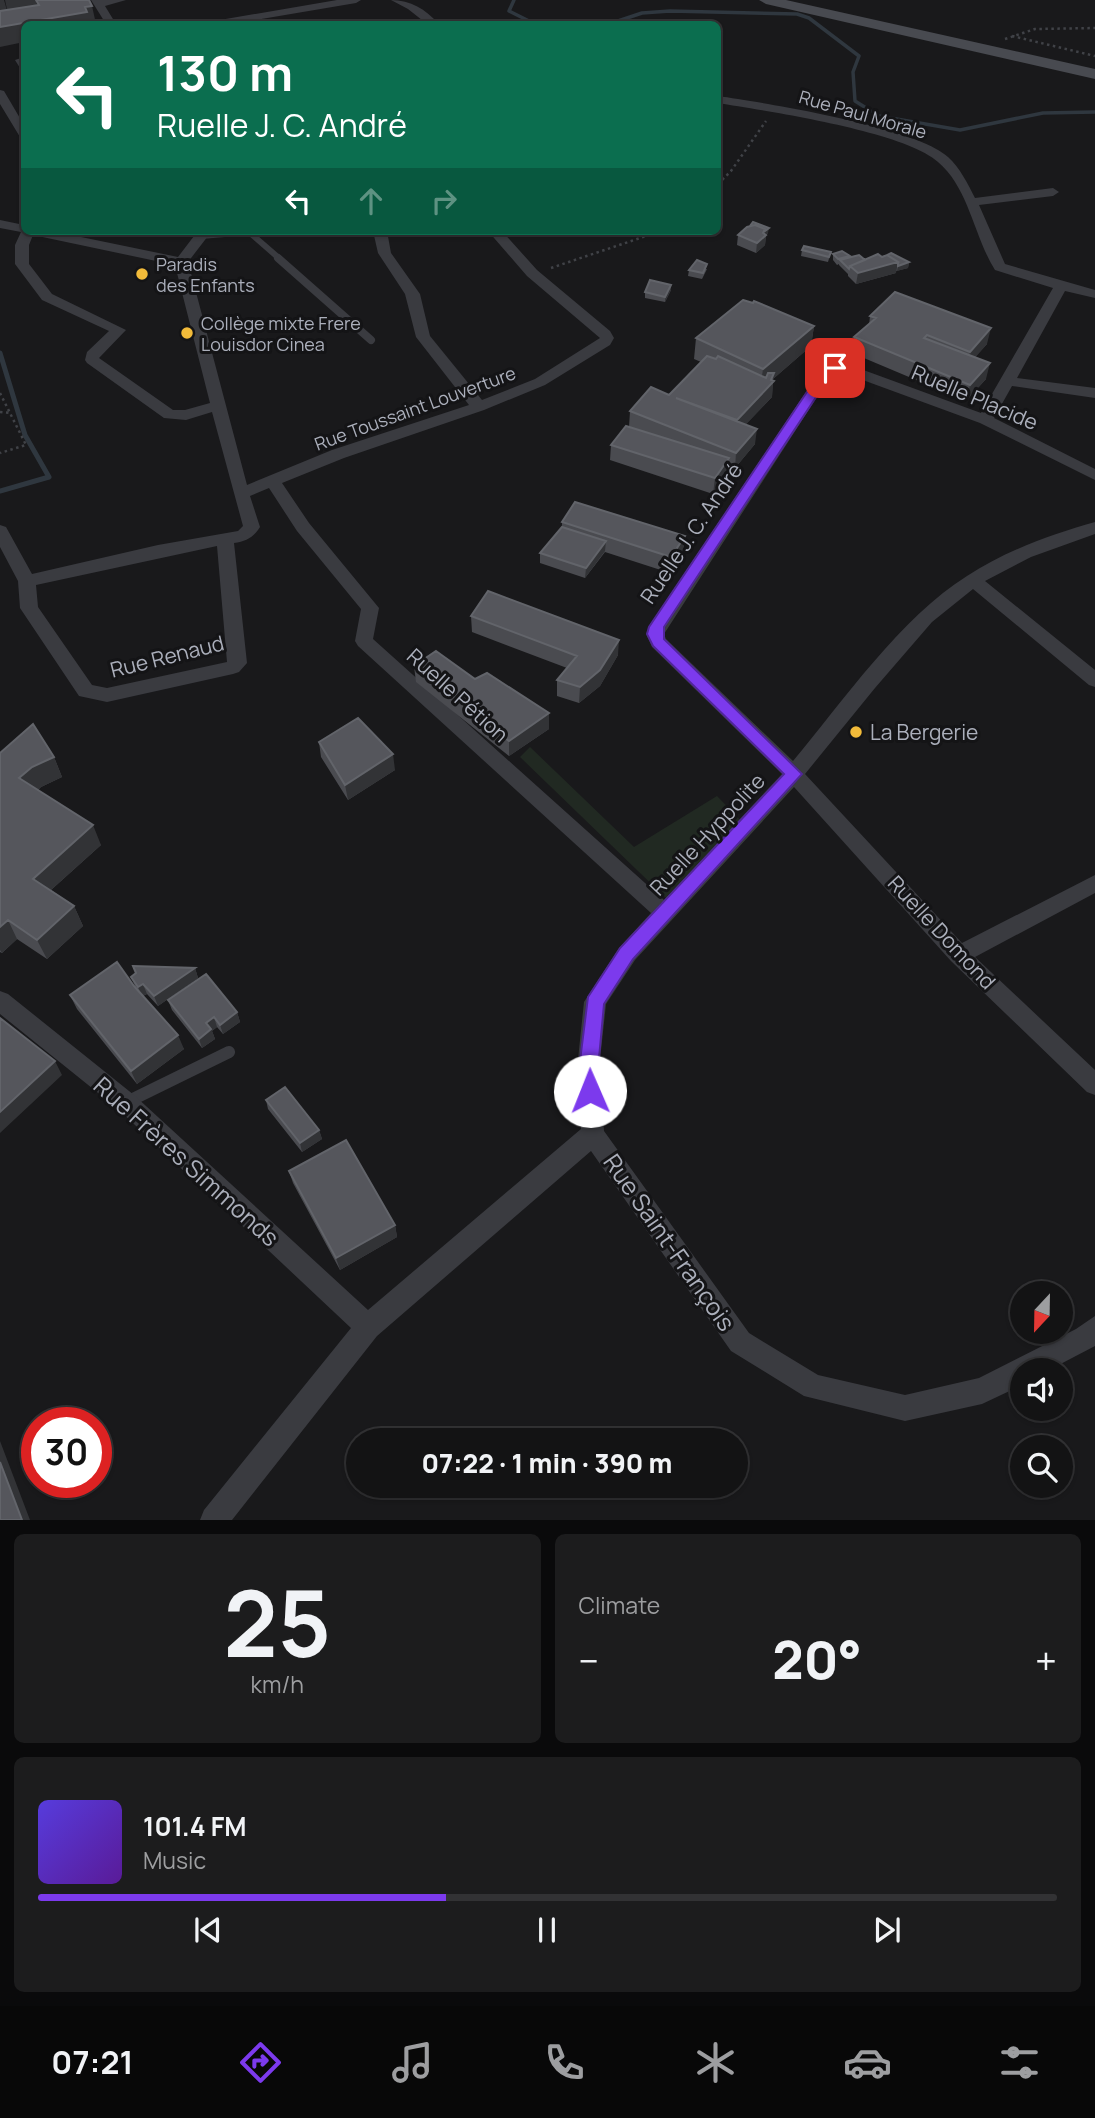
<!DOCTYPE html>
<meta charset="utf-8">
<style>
:root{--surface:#131314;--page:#1c1c1d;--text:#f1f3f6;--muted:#9d9ea0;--line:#323234;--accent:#7c3aed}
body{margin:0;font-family:Manrope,sans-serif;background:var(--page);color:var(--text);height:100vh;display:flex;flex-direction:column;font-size:26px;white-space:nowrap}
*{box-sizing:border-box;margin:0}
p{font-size:23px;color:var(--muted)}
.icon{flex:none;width:38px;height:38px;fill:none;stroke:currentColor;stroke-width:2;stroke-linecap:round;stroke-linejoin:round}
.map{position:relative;height:1520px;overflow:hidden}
.sheet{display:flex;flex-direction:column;gap:14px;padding:14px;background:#0a0a0b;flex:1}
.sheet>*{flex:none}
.top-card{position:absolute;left:21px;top:21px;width:700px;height:214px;border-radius:10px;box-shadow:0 2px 5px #0004,0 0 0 2px var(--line);background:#0b6e4f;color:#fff;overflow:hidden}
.needle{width:46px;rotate:202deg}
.fabs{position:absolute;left:1010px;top:1281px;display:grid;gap:14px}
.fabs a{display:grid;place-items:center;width:63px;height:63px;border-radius:50%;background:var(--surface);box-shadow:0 2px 5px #0004,0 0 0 2px var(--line);font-size:35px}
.speed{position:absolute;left:21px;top:1407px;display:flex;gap:14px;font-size:35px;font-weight:700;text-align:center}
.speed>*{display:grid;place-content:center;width:91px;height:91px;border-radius:50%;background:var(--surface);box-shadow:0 2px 5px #0004,0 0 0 2px var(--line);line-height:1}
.speed .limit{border:10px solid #d22;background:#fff;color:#111}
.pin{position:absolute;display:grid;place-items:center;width:60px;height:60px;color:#fff;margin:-30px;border-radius:14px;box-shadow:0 4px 10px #0006}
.me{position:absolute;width:77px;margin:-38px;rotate:359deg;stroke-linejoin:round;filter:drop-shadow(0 0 5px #0008)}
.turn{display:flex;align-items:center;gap:24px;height:147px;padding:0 21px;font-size:32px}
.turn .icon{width:91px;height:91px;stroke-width:2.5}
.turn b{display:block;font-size:49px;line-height:60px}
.lanes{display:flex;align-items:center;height:66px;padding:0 21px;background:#0003;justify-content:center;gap:35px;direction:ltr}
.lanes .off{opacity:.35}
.big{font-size:52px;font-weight:800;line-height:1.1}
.sheet .tile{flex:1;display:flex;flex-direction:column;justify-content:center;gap:10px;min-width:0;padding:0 24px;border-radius:10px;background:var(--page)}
.sheet .dial{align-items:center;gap:0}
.dial b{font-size:91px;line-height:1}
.song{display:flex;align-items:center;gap:21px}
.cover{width:84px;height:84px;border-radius:10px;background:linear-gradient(135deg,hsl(250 70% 55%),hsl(270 70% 35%))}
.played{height:7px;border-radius:4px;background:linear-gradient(90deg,var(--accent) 40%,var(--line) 40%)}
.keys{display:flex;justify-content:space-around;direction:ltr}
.heat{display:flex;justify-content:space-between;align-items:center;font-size:38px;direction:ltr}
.sheet .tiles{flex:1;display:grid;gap:14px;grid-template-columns:1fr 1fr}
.tile:last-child{grid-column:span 2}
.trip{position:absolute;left:346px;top:1428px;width:402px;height:70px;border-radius:35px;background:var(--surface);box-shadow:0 2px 5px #0004,0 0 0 2px var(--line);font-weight:800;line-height:70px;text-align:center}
.menu{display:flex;height:112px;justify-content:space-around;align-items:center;background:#080808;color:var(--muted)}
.menu .icon{width:49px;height:49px}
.menu .on{color:var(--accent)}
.menu b{font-size:32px;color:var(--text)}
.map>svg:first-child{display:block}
.green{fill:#212922}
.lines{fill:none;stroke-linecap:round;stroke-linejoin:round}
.stream-far1{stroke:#2f373f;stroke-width:3.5}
.stream{stroke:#2f373f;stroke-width:5}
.path{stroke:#404247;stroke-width:2.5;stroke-dasharray:2.5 3.5;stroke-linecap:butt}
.lane-far2{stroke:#3a3b40;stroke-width:6}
.lane-far1{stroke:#3a3b40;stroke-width:8}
.lane{stroke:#3a3b40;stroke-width:12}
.street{fill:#3a3b40;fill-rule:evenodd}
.secondary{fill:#484a50;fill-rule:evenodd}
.wall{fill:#4a4b50}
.shaded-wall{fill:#323336}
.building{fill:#55565c;stroke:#62646a;stroke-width:2}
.route{fill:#7c3aed;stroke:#51269a;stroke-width:2}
.poi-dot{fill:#f2bb3a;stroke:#141416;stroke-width:2.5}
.labels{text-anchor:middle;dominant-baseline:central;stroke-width:6;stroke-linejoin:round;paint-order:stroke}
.far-street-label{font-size:18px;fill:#abafbb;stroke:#141416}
.far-poi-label{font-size:18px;fill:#abafbb;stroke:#141416;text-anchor:start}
.street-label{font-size:21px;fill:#abafbb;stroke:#141416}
.poi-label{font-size:21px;fill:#abafbb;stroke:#141416;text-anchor:start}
.near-street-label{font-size:24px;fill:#abafbb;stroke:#141416}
</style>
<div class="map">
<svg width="1095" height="1520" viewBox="0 0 1095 1520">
<rect width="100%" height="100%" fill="#19191b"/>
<path class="green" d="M530,747L634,847L717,796L741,821L667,899L520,757Z"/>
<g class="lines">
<path class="stream-far1" d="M514,0L509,11L535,24
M609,24L642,13L670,11L797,14L809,18L859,56L853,72L855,101L879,116L960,130L1043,113L1095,112"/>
<path class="stream" d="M0,353L25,435L49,477L0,491"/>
<path class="path" d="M1012,36L1095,56
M1005,39L1035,29L1095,28
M718,184L731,171L766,121
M551,268L661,231
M0,393L26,445L0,453
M0,412L10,413"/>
<path class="lane-far2" d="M201,236L249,232L280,259"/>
<path class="lane-far1" d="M278,258L371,340"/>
<path class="lane" d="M127,1102L229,1052"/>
<path class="street" d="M91,0H126L105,6L116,24H106Z
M337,0H361L356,3L231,24H208L214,21Z
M391,0C411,0 425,9 439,24H427L408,9Z
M24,57V69L20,68L15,60Z
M0,90L4,91L24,125V138L20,137L0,104Z
M718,96C766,103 916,127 948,157C960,168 968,184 975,198L1053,188L1059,192L1053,196L979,205L1005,264L1095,290V298L1065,291L1017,378L1095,388V398L1012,386L994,418L1095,469V480L980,423L841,372L832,374L664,634L666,639L793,761C843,701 901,617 967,576C1005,551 1052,534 1095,522V534L1031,557L985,581L1095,670V687L1089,685L973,589L932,622L875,688L805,774L962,943L1095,875V893L975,957L1095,1070V1095L1087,1092L951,961L794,787L635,960L606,1004L599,1069L604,1131L749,1333L818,1375L905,1395L979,1378L1076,1329L1095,1316V1346L1049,1370H1022V1385L982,1404L905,1421L804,1396L731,1351L591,1151L377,1336L232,1520H200L204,1510L351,1328L118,1109L0,1014V991L8,994L134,1095L368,1310L581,1129L577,1069L584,1002L619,948L651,913L358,646L355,641L361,609L297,531L269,488L250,496L260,527C253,538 246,541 234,543L247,663L239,672L233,674L107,702L79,696L20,608L18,581L0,547V525L6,527L32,574L158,545L238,531L243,526L212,412L186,420L164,418L87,363L85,360L87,352L109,331L42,300L15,264V245L21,232L0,228V220L24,225V231H52L178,257L194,236L193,231H207L208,236L188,262L247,485L332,450L469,405L416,337L405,294L378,253L373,231H387L391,253L420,294L430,336L482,400L535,379L600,338L527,276L488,231H502L537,270L610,331L614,338L610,345L545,385L484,410L344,458L282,483L309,523L379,608L373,639L664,900L782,774L652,647L646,634L651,623L822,368L842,363L847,364L981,413L1053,288L995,270C974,237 969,188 938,162C904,131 766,111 718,103ZM33,235L175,265L210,403L185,410H173L99,358L126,330L52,294L29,264V245ZM217,546L227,662L107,688L92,685L38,607L36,585Z"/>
<path class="secondary" d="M759,0H786L1095,69V79L766,4Z"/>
</g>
<path class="wall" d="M768,233L766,235L765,245L756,253L737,245L738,235Z
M802,250L831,252L828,262L801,256Z
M833,254L865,260L882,257L909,262L908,268L896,271V273L856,284L848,276V274L839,265V264L837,265L833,260Z
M707,269L702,279L688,276L689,270Z
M671,290L665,302L645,298V292Z
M870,316L987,344L975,357L986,379L966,401L852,353L854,337L869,325Z
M814,326L811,346L773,379L772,397L746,424L755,444L735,468L728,466L727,474L713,494L610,460L611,445L629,427L630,411L669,395L701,362L694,359L696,338Z
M562,522L685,536L683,552L670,573L605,552L585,578L540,563V553L562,527Z
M471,616L618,655L600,686L579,703L557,696V680L567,668L472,632Z
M414,666L475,679L549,713V729L509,756L416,682Z
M319,742L395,770L348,800L321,757Z
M0,753L54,757L62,777L41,787L38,790L101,845L51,890L74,906L83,926L47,959L17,939L2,953L0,952Z
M195,968L198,978L158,1006L147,994L143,996L184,1049L137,1084L77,1009L70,995L135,986L131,977Z
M168,1000L237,1012L240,1022L223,1034L217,1027L212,1031L215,1039L202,1048L172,1010Z
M266,1100L319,1130L322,1139L302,1152L268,1109Z
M289,1171L395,1225L397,1237L340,1270L293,1183Z"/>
<path class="shaded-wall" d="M0,0H4L8,14L0,15Z
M5,0H36L39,13L9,18Z
M92,6L96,24H24V42L0,47V27Z
M769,228L768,233L764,237L766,235L765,245L756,253L757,243L765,229Z
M898,262L896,273L856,284L858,273Z
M909,262L908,268L897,271L898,266Z
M671,285V290L665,302V297Z
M814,326L811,346L773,379L772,397L735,436L737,420L760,390L763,369Z
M991,328L987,344L966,368L970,352Z
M990,363L986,379L966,401L970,385Z
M757,429L755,444L735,468L736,453Z
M729,458L727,474L713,494L715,478Z
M685,536L683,552L670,573L671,557Z
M606,541L605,551L585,578L586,568Z
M619,640L618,655L600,686L579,703L580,687Z
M549,713V729L509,756V741Z
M393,754L395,770L348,800L345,785Z
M54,757L62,777L41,787L28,798L19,778L32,767Z
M93,825L101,845L42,898L33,879Z
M74,906L83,926L47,959L37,940Z
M8,920L17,939L2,953L0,950V927Z
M195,968L198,978L158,1006L154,996Z
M143,984L147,994L142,996L138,987Z
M237,1012L240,1022L223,1034L220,1025Z
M214,1017L217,1027L212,1031L215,1039L202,1048L199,1039L206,1023Z
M178,1035L184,1049L137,1084L131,1071Z
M55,1061L62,1075L0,1133V1112Z
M319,1130L322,1139L302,1152L300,1143Z
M395,1225L397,1237L340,1270L336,1258Z
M0,1441L30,1520H22L0,1462Z"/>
<path class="building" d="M36,0H89L92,6L85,7L87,12L0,27V11L39,5Z
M753,222L769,228L765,231V229L755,225L750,226Z
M755,225L765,229L763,233L766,235L757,243L738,235L747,227Z
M804,246L831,252L829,257L802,250Z
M842,251L850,256L838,259L833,254Z
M891,253L909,262L898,266V262L887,255Z
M878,254L882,257L887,255L898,262L858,273L850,266Z
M859,255L865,260L850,266L849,269L840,260Z
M697,260L707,264L703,273L689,270Z
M650,280L671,285L665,297L645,292Z
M895,292L991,328L970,352L927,335L924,338L990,363L970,385L854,337L876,318L870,316Z
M743,300L753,303L754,301L814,326L763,369L696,338Z
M707,356L716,359L718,356L766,378L768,373H774L771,380L774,381L737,420L676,398L757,429L736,453L630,411L651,387L669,395Z
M626,426L729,458L715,478L611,445Z
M575,502L685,536L671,557L562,522Z
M562,527L606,541L586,568L540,553Z
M488,591L619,640L600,670L580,687L557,680L577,656L471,616Z
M436,651L475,679L487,673L549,713L509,741L414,666Z
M358,718L393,754L345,785L319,742Z
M33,724L54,757L32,767L19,778L93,825L33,879L74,906L37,940L8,920L0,927V753Z
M117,962L134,986L178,1035L131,1071L70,995Z
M133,966L195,968L154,996L143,984L138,987L131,977L136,973Z
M206,974L237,1012L220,1025L214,1017L206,1023L211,1029L199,1039L168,1000Z
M0,1018L55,1061L0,1112Z
M285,1087L319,1130L300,1143L266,1100Z
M346,1140L395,1225L336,1258L289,1171Z
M0,1462L22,1520H0Z"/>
<path class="route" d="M835,364L841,368L832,373L664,627V639L802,774L633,959L604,1004L598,1069L599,1091L596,1097L590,1099L583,1097L579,1069L588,997L620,948L784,774L653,646L647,634L649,627L823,368Z"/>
<g class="poi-dot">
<circle cx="142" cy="274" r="7"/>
<circle cx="187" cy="333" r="7"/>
<circle cx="856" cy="732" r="7"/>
</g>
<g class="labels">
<g class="far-street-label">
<text transform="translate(863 114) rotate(16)">Rue Paul Morale</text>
<text transform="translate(415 408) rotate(-20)">Rue Toussaint Louverture</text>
</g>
<g class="far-poi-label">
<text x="156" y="264">Paradis<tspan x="156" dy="21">des Enfants</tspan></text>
<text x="201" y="323">Collège mixte Frere<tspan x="201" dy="21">Louisdor Cinea</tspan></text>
</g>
<g class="street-label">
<text transform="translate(975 397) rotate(23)">Ruelle Placide</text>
<text transform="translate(691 533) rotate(-56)">Ruelle J. C. André</text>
<text transform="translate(167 656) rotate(-14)">Rue Renaud</text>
<text transform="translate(458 695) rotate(42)">Ruelle Pétion</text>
<text transform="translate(707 834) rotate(-47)">Ruelle Hyppolite</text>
<text transform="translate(942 932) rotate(47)">Ruelle Domond</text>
</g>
<g class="poi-label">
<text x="870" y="732">La Bergerie</text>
</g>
<g class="near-street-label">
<text transform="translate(187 1161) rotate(42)">Rue Frères Simmonds</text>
<text transform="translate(670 1242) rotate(55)">Rue Saint-François</text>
</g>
</g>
</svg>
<div class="fabs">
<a><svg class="needle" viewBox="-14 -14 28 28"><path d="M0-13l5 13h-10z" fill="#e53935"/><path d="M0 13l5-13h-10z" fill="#9d9ea0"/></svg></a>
<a><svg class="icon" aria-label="sound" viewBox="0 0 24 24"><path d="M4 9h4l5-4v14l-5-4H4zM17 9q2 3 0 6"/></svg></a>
<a><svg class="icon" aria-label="search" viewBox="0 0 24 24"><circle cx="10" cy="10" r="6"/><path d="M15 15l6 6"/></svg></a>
</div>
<div class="speed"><div class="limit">30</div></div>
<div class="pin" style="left:835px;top:368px;background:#d93025"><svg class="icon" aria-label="arrive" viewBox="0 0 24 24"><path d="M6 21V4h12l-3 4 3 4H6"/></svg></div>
<svg class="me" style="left:590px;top:1091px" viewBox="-20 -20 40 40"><circle r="19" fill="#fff"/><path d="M0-13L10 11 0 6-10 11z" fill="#7c3aed"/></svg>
<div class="trip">07:22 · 1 min · 390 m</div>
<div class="top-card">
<div class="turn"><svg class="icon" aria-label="left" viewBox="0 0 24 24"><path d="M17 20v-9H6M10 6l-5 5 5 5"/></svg><div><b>130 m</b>Ruelle J. C. André</div></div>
<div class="lanes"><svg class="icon" aria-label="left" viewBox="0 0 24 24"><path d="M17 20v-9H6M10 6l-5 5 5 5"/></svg><svg class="icon off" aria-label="ahead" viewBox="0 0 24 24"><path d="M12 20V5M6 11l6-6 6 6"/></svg><svg class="icon off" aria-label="right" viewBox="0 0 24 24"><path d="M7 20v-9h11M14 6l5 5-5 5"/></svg></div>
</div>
</div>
<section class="sheet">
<div class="tiles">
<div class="tile dial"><b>25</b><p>km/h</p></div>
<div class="tile"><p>Climate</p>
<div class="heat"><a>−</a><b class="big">20°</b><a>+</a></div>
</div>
<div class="tile">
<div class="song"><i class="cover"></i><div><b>101.4 FM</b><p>Music</p></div></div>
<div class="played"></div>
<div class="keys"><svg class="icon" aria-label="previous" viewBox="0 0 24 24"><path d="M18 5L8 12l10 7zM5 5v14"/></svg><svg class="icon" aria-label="pause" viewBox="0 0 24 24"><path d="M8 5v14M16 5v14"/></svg><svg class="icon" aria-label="next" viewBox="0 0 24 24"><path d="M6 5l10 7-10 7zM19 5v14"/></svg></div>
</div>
</div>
</section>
<nav class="menu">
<b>07:21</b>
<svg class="icon on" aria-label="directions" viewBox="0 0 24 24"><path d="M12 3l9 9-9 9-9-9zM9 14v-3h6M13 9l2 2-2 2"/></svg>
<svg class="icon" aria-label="music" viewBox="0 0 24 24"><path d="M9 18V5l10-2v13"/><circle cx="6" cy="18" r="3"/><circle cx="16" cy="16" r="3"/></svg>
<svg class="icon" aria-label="phone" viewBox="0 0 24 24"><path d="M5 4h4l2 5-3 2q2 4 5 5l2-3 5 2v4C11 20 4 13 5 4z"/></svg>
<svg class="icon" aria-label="climate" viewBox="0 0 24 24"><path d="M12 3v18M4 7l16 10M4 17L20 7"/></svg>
<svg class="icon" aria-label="car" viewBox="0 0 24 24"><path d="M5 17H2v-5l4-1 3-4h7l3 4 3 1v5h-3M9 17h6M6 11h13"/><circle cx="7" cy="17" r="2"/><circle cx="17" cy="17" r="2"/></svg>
<svg class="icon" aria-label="filters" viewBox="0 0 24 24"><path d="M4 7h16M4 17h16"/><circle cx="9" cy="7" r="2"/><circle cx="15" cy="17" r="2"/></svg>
</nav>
